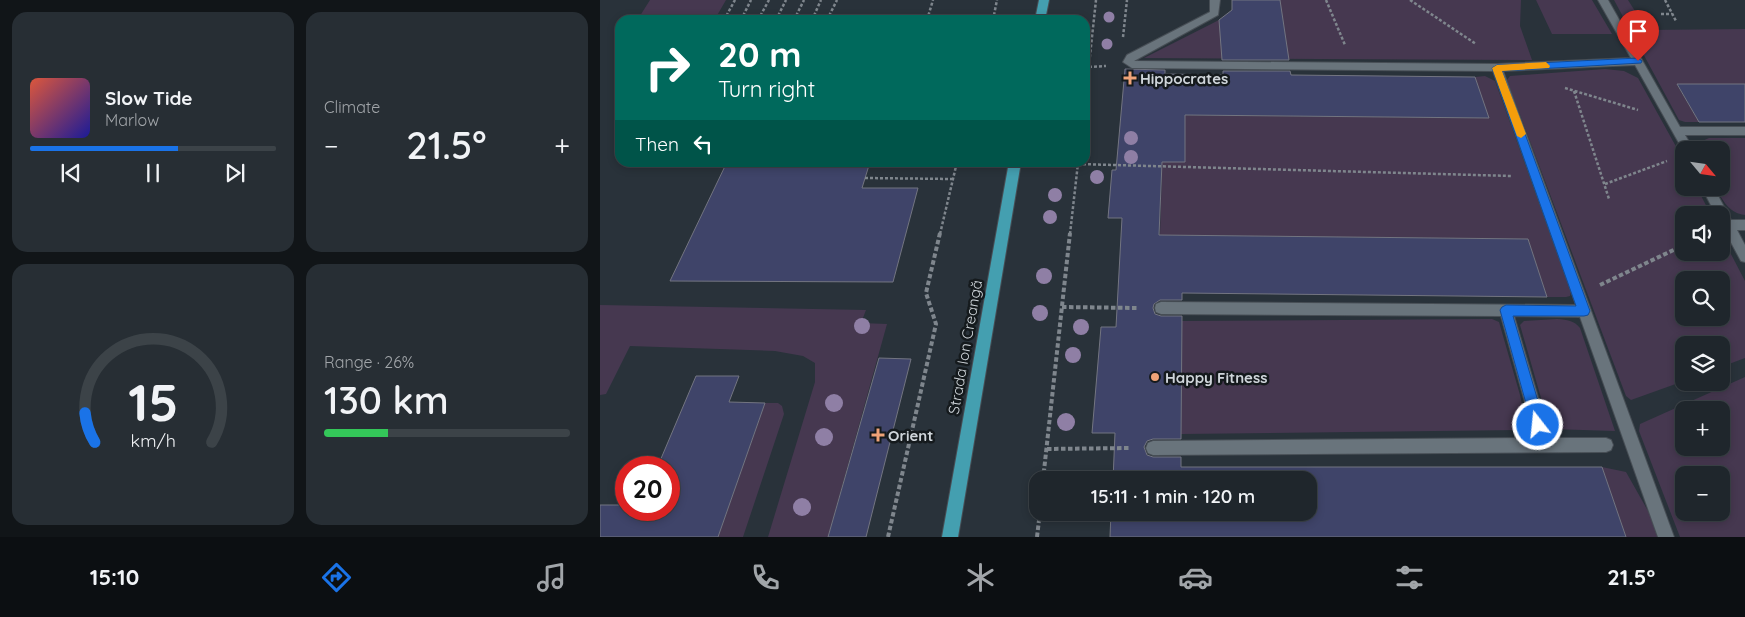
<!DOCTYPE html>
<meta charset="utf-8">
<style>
:root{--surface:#1f262c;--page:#272e34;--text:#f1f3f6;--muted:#a1a5a9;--line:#3c4348;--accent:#1a73e8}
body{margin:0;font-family:Quicksand,sans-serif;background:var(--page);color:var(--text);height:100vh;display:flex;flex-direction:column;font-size:19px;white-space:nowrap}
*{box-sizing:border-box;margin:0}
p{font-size:16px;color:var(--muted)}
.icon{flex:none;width:28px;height:28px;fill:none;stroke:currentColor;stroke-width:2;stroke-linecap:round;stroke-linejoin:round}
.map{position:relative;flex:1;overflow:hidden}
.details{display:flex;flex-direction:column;gap:12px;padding:12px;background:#111518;width:600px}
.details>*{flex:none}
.top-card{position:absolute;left:15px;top:15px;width:475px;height:152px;border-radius:15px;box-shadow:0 2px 8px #0003,0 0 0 1px var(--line);background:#00695c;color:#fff;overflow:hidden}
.needle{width:32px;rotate:119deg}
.buttons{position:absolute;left:1075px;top:141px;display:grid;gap:10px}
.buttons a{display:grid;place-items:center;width:55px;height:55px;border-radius:10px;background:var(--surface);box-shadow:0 2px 8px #0003,0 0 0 1px var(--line);font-size:25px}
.speed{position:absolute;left:15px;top:456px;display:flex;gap:10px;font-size:25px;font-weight:700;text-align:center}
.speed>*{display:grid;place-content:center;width:65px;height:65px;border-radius:50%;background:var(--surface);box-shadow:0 2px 8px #0003,0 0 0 1px var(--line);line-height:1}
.speed .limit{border:8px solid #d22;background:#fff;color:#111}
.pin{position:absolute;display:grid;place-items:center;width:42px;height:42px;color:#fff;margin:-51px -21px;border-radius:50% 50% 50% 0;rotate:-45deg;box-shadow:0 0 5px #0007}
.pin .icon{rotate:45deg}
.me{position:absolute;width:55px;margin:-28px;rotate:344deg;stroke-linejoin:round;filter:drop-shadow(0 0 4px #0008)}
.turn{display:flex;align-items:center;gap:18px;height:105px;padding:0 20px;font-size:22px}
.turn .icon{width:65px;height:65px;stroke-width:2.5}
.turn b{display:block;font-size:35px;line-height:42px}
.then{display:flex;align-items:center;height:48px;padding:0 20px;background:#0003;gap:10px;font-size:19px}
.big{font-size:38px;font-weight:600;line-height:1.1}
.details .card{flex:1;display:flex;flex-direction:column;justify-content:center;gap:8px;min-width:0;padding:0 18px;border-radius:15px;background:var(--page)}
.details .dial{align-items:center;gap:0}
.dial svg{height:130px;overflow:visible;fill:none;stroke:var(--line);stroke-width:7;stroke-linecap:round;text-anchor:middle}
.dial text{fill:var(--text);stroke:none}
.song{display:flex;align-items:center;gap:15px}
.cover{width:60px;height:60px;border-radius:8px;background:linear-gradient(135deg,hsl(10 70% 55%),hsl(240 70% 35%))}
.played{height:5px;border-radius:2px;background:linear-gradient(90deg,var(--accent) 60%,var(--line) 60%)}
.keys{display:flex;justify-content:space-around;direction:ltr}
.heat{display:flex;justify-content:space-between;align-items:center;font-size:28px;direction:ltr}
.charge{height:8px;border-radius:4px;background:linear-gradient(90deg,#34c759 26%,var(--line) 0)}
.details .tiles{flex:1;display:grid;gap:12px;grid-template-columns:repeat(2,1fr)}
.trip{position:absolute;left:429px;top:471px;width:288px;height:50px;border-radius:15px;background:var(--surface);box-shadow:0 2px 8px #0003,0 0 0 1px var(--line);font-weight:600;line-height:50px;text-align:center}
.tabs{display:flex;height:80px;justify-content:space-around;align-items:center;background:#0c0f12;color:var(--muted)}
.tabs .icon{width:35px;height:35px}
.tabs .selected{color:var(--accent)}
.tabs b{font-size:22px;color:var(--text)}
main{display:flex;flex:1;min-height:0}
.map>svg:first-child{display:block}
.green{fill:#463850;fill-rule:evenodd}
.building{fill:#3f4469;stroke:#737581}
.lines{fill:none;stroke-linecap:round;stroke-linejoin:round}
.service-casing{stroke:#474e55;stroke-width:2}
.primary-casing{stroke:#474e55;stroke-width:2}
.path-far1{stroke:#7f868d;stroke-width:2.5;stroke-dasharray:3 2;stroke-linecap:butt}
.path{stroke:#7f868d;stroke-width:4;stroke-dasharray:4.5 2.5;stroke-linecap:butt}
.service{fill:#69747c;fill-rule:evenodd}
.primary{fill:#449fb0;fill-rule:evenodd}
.tree{fill:#8f7fa5}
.route{fill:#1a73e8;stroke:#114b97}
.slow{fill:#f59e0b}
.poi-dot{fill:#efa378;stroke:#151a1d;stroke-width:2}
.labels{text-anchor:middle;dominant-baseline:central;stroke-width:5;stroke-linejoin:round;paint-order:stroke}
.poi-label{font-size:15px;font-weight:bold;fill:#cfd5da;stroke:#151a1d;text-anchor:start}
.street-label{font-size:15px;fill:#cfd5da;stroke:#151a1d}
</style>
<main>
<section class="details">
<div class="tiles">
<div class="card">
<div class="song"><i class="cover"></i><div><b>Slow Tide</b><p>Marlow</p></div></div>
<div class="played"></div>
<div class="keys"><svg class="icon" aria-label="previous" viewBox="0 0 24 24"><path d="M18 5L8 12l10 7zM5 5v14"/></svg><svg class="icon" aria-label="pause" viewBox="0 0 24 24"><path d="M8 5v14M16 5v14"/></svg><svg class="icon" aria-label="next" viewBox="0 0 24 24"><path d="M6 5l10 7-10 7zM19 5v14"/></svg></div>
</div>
<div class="card"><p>Climate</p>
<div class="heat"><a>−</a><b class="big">21.5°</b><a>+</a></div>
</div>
<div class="card dial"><svg viewBox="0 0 100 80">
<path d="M14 69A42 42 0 1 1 86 69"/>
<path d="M14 69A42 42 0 0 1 8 51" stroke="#1a73e8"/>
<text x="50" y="56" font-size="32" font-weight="700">15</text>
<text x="50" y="72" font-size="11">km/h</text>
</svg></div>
<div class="card"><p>Range · 26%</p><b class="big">130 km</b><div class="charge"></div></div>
</div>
</section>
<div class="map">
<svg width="1145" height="537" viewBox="0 0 1145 537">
<rect width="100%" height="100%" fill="#29323a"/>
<path class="green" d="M50,0H126L115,19H38Z
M680,0H921L920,26L932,60L544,58L619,20L687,49Z
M936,0H992L1012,34H952Z
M1014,0H1028L1047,30L1145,29V84L1077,85L1099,122H1085L1079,120Z
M1005,69L1024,71L1038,78L1084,161V188H1097L1111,215H1084V252H1121V235L1145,281V358L1121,367V345H1084V381L1031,400L1026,396L907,80L910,76ZM1084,280H1121V318H1084Z
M885,76L895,81L971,292L970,296L966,297H947L928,239L560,235L562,170L536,162H585V136H537L567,115L888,118L875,77Z
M1109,138H1145V215C1129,213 1123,201 1116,188H1121V150H1097L1096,148L1100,142Z
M0,305L266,310L261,323L287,324L228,537H168L215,382V363L203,356L175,351L30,346L6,394L0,395Z
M892,319L899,322L920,395L925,420L919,430L581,434L582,321Z
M957,319C968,320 973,320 980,328L1015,431L950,429L920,325L924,321Z
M1145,377V537H1080L1039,431L1040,424ZM1084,410H1121V448H1084ZM1084,475H1121V512H1084Z
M165,403H178L182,406L184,414L143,537H118Z
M1002,467L1026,472L1052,518L1058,537H1026Z"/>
<path class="building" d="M632,0H680L689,60H622L619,20L632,10Z
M525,69L565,70V74L623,75V71H690L691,75L875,77L889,118L585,115V162H562L559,235L928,239L947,297L582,293V300H560L554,304L553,308L555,314L561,316H582L581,439H553L547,441L544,447L547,455L553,457H581V467H1002L1026,537H510L511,512H708V480H513L515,433H492L501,327H516L522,218H508L512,170H516Z
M1077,84H1145V122H1099Z
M127,162H270L262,188H318L293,282L70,281Z
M279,358L311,359L266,537H228Z
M96,376H139L129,402L165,403L118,537H0V505H26V510H69V468H57Z"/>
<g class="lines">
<defs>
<path id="service" d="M610,0H620L618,15L534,61L897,64L1031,58L998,0H1008L1080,127H1145V135H1085L1094,150H1084V152L1035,65L903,71L1074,537H1058L980,317L914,316L950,438H1006L1011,440L1013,445L1011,450L1006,452L553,455L548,453L546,448L548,443L553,441L935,438L901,316L561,314L556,312L555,308L556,304L561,302L976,305L893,71L532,68L523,62L527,55L610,12Z
M1102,188H1114L1131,220H1145V230H1137L1145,245V262L1141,261L1121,224V215H1116Z"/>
<path id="primary" d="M439,0H449L445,20H435Z
M409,162H421L358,537H342Z"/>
</defs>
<use href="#service" class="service-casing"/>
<use href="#primary" class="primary-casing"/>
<path class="path-far1" d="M726,0L745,45
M810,0L876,44
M1065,0L1076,21
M1061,14H1072
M124,20L135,0
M141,20L151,0
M158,20L169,0
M176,20L186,0
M194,20L204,0
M212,20L221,0
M227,20L237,0
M327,20L333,0
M393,20L397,0
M523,37L527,0
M489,67L506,66
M965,88L1038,110
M974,91L1009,199
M485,102L496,0
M478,164L912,176
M265,178L353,179
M1005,184L1067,161
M340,234L357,162
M470,234L478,163"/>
<path class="path" d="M1000,285L1084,245
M462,307L537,308
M447,449L529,448
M443,480L470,233
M288,537L336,324L326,293L340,233
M437,537L440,512"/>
<use href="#service" class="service"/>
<use href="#primary" class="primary"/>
</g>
<g class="tree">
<circle cx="509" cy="17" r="5.5"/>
<circle cx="507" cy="44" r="5.5"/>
<circle cx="531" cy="138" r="7"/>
<circle cx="531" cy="157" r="7"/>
<circle cx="497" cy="177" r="7"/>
<circle cx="455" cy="195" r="7"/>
<circle cx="450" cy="217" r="7"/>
<circle cx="444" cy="276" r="8"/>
<circle cx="440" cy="313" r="8"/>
<circle cx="262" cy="326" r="8"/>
<circle cx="481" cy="327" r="8"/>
<circle cx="473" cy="355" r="8"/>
<circle cx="234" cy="403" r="9"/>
<circle cx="466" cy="422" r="9"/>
<circle cx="224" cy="437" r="9"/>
<circle cx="202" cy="507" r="9"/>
</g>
<path class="route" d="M1038,58L1042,61L1041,63L902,71L990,311L988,315L984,316H913L945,425L943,430L938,432L934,430L932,425L900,310L902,307L906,305L976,306L892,68L897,65Z"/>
<path class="slow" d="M946,62L950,66L949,68L902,71L926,134L921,138L917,136L892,68L897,65Z"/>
<g class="poi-dot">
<path d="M527.5 70.5h5v5h5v5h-5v5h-5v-5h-5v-5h5z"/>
<circle cx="555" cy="377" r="5"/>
<path d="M275.5 427.5h5v5h5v5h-5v5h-5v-5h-5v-5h5z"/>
</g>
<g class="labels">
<g class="poi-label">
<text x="540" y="78">Hippocrates</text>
<text x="565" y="377">Happy Fitness</text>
<text x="288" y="435">Orient</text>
</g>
<g class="street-label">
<text transform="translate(365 347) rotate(-80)">Strada Ion Creangă</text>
</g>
</g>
</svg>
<div class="buttons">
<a><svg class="needle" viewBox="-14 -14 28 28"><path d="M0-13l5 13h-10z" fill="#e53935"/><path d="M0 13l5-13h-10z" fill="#a1a5a9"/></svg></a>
<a><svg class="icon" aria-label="sound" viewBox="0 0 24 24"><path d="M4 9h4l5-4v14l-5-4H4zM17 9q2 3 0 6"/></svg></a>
<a><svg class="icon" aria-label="search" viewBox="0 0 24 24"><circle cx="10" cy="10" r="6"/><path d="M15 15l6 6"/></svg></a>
<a><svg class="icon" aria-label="layers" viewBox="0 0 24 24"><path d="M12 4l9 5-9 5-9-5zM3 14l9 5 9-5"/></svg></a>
<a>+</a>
<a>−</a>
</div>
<div class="speed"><div class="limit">20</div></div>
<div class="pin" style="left:1038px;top:61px;background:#d93025"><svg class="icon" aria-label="arrive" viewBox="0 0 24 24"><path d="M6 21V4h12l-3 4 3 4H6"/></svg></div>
<svg class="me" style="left:938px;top:425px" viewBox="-20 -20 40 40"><circle r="17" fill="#1a73e8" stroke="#fff" stroke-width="3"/><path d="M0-11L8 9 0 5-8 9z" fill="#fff"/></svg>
<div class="trip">15:11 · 1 min · 120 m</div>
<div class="top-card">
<div class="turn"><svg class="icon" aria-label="right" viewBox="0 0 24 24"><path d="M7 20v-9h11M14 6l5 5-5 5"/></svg><div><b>20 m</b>Turn right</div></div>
<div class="then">Then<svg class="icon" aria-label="left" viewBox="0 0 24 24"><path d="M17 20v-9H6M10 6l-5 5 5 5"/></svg></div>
</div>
</div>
</main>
<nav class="tabs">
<b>15:10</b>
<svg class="icon selected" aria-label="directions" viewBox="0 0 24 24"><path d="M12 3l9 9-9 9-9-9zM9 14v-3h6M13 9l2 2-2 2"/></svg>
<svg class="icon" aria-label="music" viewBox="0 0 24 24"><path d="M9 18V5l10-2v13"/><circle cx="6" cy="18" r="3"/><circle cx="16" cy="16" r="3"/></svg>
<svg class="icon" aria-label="phone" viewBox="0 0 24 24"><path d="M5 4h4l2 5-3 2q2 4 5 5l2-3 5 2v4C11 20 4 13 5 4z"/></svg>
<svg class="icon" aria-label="climate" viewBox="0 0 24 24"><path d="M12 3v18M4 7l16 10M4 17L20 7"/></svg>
<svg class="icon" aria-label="car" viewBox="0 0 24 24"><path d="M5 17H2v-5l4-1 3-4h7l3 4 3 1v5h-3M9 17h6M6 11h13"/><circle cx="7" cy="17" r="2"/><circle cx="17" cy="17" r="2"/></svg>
<svg class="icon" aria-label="filters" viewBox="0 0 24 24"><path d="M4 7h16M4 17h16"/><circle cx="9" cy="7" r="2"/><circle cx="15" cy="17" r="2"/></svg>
<b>21.5°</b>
</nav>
